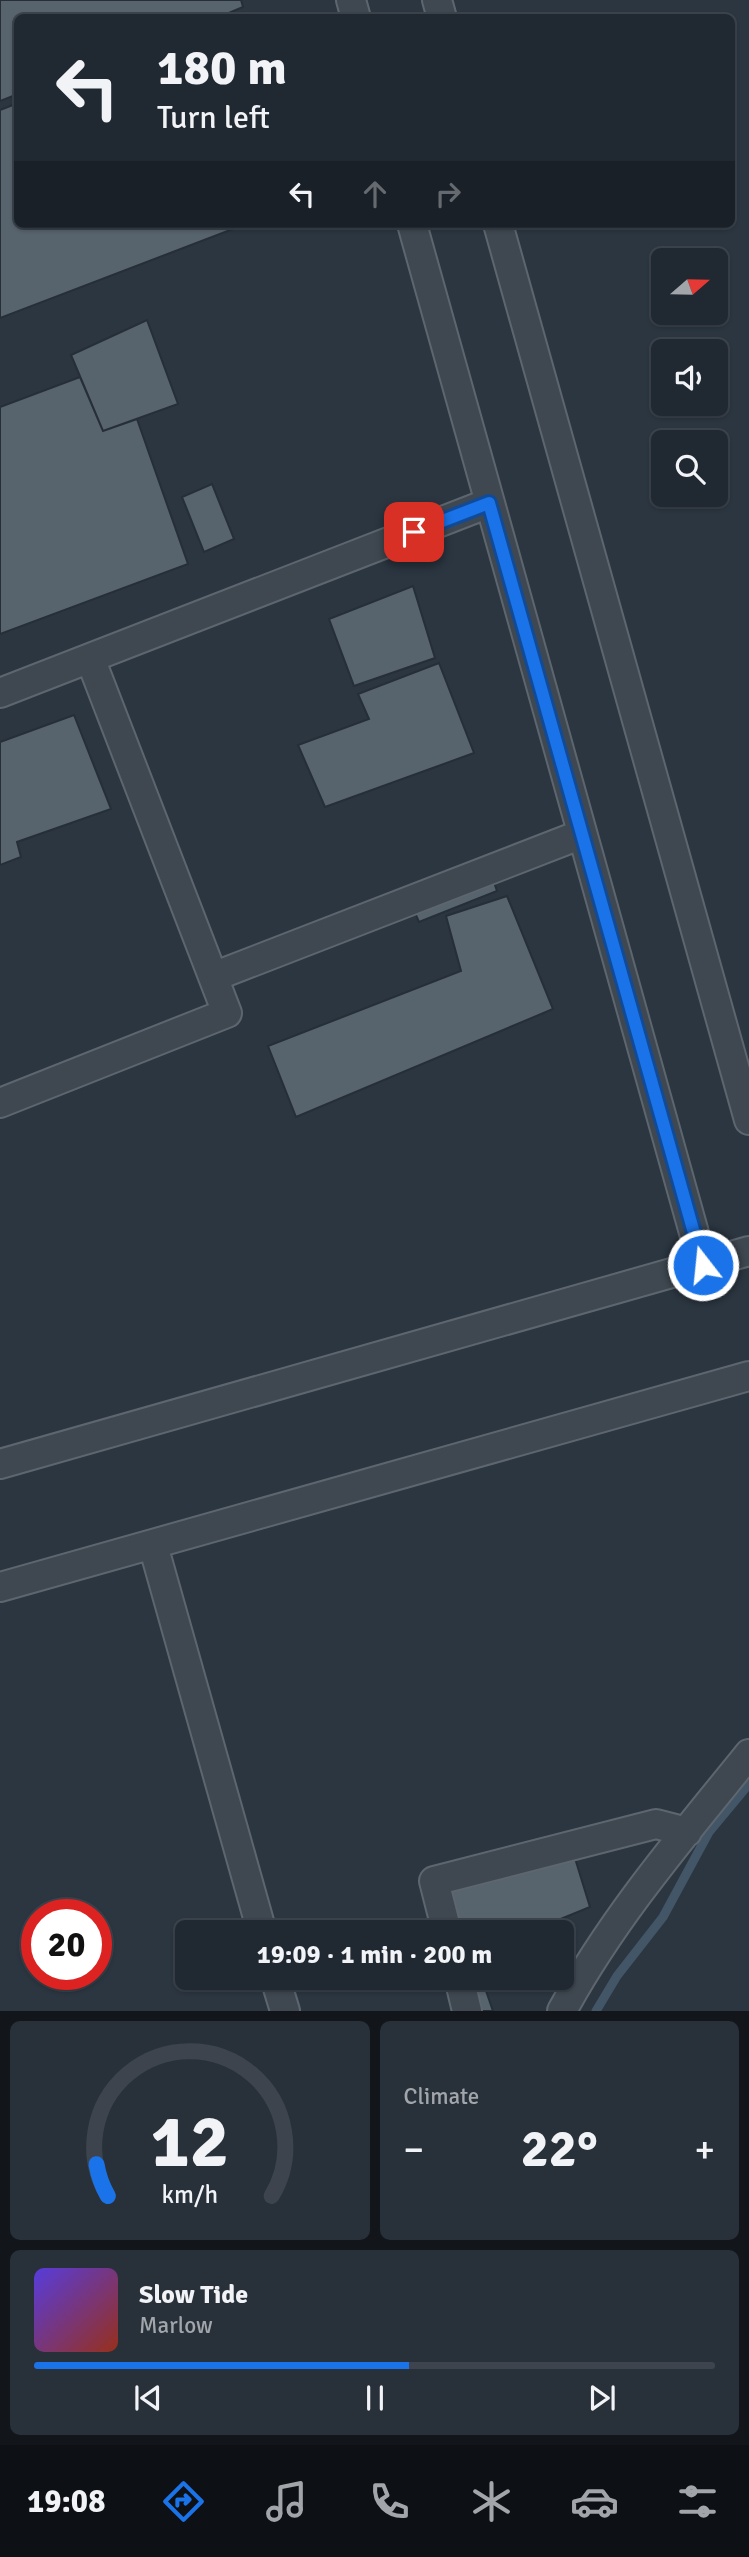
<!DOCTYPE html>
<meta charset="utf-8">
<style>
:root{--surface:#202831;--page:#283039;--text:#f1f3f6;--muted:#a2a6ab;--line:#3d444d;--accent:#1a73e8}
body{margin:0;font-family:Signika,sans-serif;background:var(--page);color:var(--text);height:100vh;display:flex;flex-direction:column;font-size:26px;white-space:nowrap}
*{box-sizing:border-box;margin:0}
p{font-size:23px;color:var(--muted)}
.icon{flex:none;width:38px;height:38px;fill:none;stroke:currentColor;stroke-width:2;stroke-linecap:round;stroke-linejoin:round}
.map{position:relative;height:2011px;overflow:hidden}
.drawer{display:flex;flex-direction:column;gap:10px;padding:10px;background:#12161b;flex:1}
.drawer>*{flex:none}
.banner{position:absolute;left:14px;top:14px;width:721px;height:214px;border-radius:10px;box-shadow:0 2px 5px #0004,0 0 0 2px var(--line);background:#202831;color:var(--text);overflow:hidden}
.needle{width:46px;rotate:70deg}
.buttons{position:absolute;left:651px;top:248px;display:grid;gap:14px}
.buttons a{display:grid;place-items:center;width:77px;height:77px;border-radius:10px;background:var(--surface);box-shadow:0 2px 5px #0004,0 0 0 2px var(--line);font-size:35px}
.speed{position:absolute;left:21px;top:1899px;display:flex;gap:14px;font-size:35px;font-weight:700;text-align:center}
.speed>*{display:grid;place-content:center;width:91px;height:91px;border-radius:50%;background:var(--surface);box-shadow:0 2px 5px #0004,0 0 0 2px var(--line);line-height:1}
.speed .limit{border:10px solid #d22;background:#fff;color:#111}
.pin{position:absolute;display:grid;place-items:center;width:60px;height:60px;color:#fff;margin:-30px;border-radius:14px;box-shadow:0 4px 10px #0006}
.me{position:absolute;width:77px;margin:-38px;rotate:344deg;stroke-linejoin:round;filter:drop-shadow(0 0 5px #0008)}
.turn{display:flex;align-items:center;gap:24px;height:147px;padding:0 28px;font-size:32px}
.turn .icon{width:91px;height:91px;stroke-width:2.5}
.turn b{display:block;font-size:49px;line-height:60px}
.lanes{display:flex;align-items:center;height:66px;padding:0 28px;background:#0003;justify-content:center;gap:35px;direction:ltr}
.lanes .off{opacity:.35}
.big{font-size:52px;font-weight:800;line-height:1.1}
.drawer .tile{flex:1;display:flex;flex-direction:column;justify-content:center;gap:10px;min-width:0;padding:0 24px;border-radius:10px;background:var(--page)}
.drawer .dial{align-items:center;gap:0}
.dial svg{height:182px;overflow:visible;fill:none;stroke:var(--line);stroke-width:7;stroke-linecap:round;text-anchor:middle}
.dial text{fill:var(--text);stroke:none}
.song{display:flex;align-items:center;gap:21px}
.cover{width:84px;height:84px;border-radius:10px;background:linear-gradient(135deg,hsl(250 70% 55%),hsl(10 70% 35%))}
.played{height:7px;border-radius:4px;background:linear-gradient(90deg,var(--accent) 55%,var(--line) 55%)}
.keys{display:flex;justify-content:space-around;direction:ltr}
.heat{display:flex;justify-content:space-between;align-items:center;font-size:38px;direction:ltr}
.drawer .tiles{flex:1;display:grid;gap:10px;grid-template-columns:1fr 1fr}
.tile:last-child{grid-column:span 2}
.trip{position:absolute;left:175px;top:1920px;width:399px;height:70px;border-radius:10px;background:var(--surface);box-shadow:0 2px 5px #0004,0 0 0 2px var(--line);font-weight:800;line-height:70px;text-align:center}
.tabs{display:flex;height:112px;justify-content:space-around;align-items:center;background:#0d1014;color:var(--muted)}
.tabs .icon{width:49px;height:49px}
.tabs .active{color:var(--accent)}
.tabs b{font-size:32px;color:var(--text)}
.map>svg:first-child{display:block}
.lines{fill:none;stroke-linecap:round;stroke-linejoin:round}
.stream{stroke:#435667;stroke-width:9}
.building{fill:#57636d;stroke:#262f38;stroke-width:2}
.minor-casing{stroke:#5d666e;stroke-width:32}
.minor{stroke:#3f4851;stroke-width:28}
.route-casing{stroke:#114b97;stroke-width:18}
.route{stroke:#1a73e8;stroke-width:12}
</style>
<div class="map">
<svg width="749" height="2011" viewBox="0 0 749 2011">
<rect width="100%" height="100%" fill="#2b3641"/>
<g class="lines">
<path class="stream" d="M596,2011L617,1976L663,1917L709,1832L749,1784"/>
</g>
<path class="building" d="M0,0H241L243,7L217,18H18V94L0,101Z
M18,103V224H246L0,318V110Z
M147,320L178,404L103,431L71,355Z
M80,377L103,431L137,419L188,564L0,634V407Z
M212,484L234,539L204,552L182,497Z
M413,586L435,658L354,686L329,619Z
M439,663L474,753L325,807L298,745L369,719L358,694Z
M74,715L111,809L17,842L21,857L0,865V742Z
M485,856L497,891L419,922L404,888Z
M507,896L553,1009L296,1117L268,1046L461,971L446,916Z
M574,1855L590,1907L529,1932H457L445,1891Z
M469,1978H494L483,1982L493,2011H478Z"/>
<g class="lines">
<defs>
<path id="minor" d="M351,0L356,18
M437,0L442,18
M412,224L703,1265
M498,224L749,1120
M0,693L489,503
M213,977L582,834
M0,1103L227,1013L90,658
M0,1464L749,1251
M153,1545L262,1932
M0,1587L749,1376
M447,1932L434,1881L656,1824L687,1832
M275,1978L285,2011
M459,1978L467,2011
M562,2011C613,1917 682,1837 749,1754"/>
</defs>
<use href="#minor" class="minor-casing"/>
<use href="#minor" class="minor"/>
</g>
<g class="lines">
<defs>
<path id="route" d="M414,532L489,503L703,1265"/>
</defs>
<use href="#route" class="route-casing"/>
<use href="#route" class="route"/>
</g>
</svg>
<div class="buttons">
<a><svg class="needle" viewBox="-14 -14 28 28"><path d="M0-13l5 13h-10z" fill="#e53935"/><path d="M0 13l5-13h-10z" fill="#a2a6ab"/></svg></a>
<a><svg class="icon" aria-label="sound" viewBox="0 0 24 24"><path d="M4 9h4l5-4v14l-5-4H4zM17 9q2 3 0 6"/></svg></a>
<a><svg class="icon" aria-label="search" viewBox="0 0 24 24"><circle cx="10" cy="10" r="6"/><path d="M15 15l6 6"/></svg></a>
</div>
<div class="speed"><div class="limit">20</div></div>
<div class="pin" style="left:414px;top:532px;background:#d93025"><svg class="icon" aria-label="arrive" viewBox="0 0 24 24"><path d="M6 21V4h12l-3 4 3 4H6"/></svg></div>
<svg class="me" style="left:703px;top:1265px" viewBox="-20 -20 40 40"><circle r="17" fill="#1a73e8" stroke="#fff" stroke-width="3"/><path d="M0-11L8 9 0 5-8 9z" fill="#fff"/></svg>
<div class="trip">19:09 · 1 min · 200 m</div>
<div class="banner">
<div class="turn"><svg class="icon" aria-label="left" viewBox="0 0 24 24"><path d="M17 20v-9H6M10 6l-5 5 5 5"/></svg><div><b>180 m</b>Turn left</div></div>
<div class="lanes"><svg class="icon" aria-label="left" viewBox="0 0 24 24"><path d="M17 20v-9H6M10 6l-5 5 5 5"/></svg><svg class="icon off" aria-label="ahead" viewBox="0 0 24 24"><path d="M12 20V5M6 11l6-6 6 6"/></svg><svg class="icon off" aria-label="right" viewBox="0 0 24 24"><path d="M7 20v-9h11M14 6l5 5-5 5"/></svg></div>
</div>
</div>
<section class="drawer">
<div class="tiles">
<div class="tile dial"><svg viewBox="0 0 100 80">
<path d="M14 69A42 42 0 1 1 86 69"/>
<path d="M14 69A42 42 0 0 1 9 55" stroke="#1a73e8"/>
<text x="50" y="56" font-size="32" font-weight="700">12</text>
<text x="50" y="72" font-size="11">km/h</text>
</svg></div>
<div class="tile"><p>Climate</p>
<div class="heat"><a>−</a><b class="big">22°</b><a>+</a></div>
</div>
<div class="tile">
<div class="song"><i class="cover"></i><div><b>Slow Tide</b><p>Marlow</p></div></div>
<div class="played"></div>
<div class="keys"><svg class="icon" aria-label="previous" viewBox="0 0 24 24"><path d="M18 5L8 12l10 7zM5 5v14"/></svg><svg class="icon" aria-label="pause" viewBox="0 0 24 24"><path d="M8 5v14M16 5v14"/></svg><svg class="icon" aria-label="next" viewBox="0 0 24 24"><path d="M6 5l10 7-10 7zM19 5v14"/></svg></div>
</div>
</div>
</section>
<nav class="tabs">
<b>19:08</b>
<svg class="icon active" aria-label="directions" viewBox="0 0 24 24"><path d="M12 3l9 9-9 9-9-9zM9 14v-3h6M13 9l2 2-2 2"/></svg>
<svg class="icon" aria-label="music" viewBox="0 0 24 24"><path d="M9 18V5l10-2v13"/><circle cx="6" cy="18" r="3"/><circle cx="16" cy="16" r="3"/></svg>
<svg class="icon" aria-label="phone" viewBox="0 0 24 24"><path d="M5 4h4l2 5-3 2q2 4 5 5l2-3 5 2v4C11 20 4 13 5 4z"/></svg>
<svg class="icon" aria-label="climate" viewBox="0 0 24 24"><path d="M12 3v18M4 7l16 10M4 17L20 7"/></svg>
<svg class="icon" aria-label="car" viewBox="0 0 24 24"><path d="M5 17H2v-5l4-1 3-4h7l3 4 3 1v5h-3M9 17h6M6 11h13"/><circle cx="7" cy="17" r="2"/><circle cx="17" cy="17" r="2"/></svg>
<svg class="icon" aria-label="filters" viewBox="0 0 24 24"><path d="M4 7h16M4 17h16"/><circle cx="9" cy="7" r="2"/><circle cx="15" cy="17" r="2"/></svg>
</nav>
